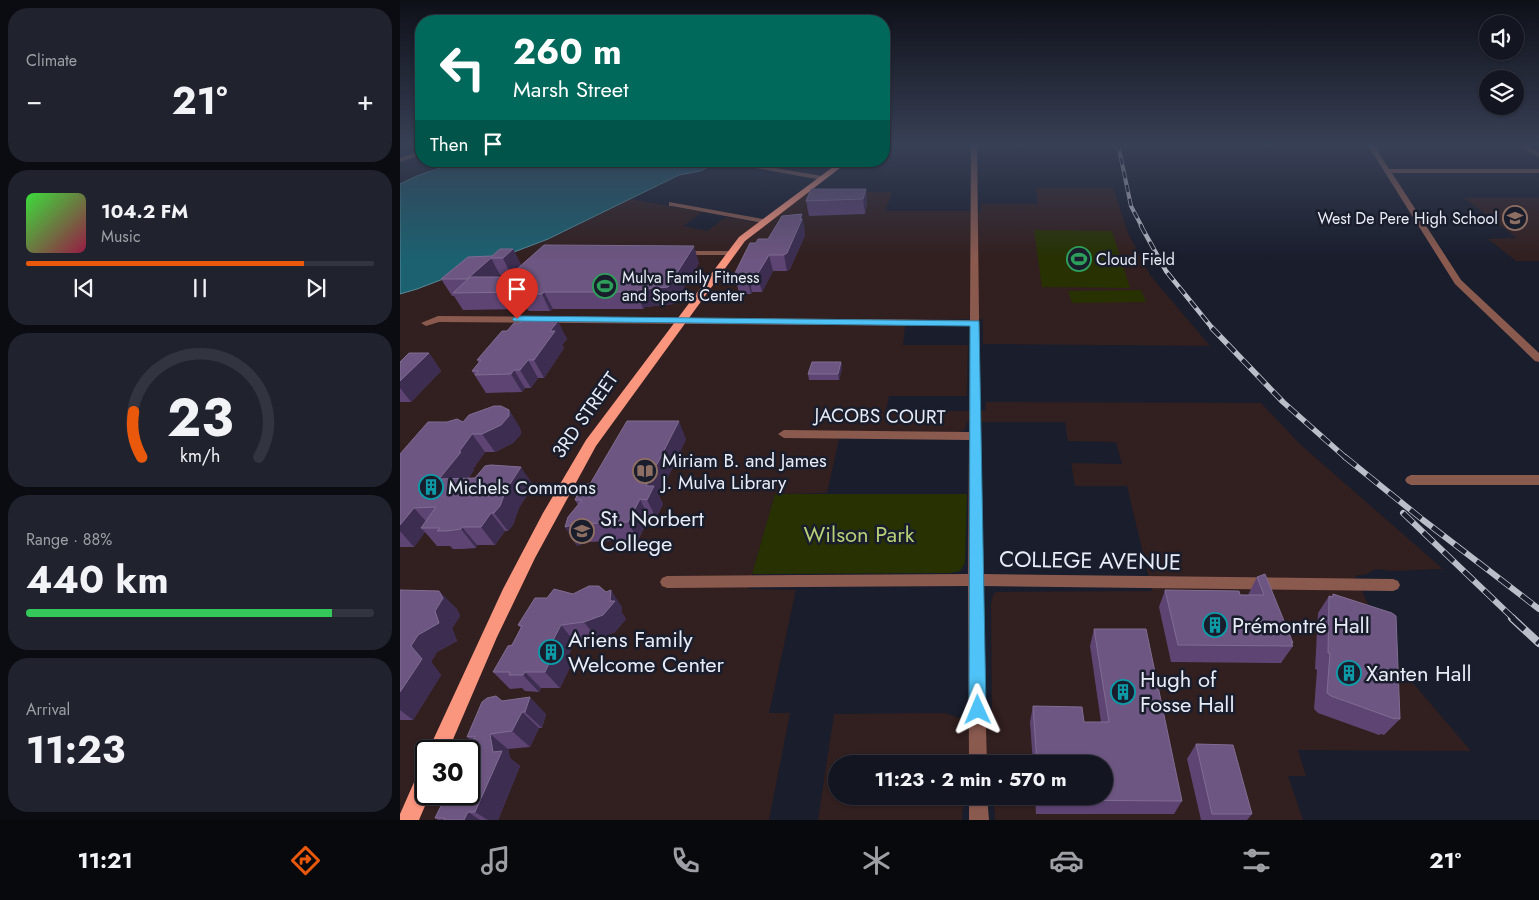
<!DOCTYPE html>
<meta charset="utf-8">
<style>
:root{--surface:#131621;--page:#20232e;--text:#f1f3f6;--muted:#9d9fa5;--line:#32353f;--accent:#ea580c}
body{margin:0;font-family:Jost,sans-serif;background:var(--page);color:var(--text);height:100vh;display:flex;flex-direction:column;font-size:19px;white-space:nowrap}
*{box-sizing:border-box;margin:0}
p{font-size:16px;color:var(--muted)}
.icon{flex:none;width:28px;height:28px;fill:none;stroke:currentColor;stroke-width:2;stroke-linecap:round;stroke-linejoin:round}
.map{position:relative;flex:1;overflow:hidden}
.drawer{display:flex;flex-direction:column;gap:8px;padding:8px;background:#0a0c12;width:400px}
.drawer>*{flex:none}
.guide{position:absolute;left:15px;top:15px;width:475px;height:152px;border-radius:20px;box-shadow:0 1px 4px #0004,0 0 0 1px var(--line);background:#00695c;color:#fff;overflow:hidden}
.tools{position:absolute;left:1079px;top:15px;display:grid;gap:10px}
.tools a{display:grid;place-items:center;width:45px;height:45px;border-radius:50%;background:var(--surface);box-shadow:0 1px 4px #0004,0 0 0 1px var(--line);font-size:25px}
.speed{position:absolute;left:15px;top:740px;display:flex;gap:10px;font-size:25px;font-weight:700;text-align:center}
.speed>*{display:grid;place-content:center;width:65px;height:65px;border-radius:50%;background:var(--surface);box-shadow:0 1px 4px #0004,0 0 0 1px var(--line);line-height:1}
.speed .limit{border:2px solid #111;border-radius:8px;background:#fff;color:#111}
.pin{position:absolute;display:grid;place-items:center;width:42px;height:42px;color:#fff;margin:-51px -21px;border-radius:50% 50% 50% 0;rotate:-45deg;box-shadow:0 0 5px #0007}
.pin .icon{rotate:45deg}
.me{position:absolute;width:55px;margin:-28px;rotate:359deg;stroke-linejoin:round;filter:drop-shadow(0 0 4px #0008)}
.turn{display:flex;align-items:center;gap:18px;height:105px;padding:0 15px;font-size:22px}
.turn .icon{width:65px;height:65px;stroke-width:2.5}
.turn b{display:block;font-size:35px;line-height:42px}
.then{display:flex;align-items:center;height:48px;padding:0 15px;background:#0003;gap:10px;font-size:19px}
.big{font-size:38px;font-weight:700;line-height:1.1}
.drawer .tile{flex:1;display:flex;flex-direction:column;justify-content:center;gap:8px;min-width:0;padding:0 18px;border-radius:20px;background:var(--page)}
.drawer .dial{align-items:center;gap:0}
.dial svg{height:130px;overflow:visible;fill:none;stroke:var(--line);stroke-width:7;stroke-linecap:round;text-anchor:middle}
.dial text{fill:var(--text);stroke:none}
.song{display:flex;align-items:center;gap:15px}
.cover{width:60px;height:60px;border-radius:8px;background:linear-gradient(135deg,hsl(120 70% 55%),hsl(340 70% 35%))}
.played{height:5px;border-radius:2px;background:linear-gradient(90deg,var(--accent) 80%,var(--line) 80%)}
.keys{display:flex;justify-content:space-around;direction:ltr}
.heat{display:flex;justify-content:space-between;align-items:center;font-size:28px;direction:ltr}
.charge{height:8px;border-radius:4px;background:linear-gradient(90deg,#34c759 88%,var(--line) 0)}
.trip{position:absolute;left:428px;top:755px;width:285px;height:50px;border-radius:25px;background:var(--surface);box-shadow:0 1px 4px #0004,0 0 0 1px var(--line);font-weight:700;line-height:50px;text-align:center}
.menu{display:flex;height:80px;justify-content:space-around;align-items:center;background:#08090d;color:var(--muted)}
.menu .icon{width:35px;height:35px}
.menu .on{color:var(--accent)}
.menu b{font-size:22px;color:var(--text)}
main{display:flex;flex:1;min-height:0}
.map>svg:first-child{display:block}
.education{fill:#321f1f;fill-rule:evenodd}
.green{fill:#273102}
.water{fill:#1c6170;stroke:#598b98}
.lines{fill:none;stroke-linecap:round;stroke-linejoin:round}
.minor{fill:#8a5a4f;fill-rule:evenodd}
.major{fill:#fa957e;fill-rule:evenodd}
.rail-far4-casing{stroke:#babec9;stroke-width:4}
.rail-far3-casing{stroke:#babec9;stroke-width:4.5}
.rail-far2-casing{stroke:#babec9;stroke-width:5.5}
.rail-far1-casing{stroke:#babec9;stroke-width:6}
.rail-casing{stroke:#babec9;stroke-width:8}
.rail-far4{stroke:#191d2c;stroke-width:2.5;stroke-dasharray:7;stroke-linecap:butt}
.rail-far3{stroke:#191d2c;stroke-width:3;stroke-dasharray:9;stroke-linecap:butt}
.rail-far2{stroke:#191d2c;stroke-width:4;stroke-dasharray:11;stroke-linecap:butt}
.rail-far1{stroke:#191d2c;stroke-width:4.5;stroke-dasharray:14;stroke-linecap:butt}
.rail{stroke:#191d2c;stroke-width:5.5;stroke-dasharray:17;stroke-linecap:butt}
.wall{fill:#5e4473;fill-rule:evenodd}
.shaded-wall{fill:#3c2d51}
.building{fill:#6d5681;stroke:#806d93}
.route{fill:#4fc3f7;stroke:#337fa1}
.labels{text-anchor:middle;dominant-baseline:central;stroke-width:5;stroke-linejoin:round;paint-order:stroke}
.far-poi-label{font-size:16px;fill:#e8ecf6;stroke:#191d2c;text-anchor:start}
.street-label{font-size:19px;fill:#e8ecf6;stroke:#191d2c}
.poi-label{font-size:19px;fill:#e8ecf6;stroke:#191d2c;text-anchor:start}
.near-poi-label{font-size:22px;fill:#e8ecf6;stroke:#191d2c;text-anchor:start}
.near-park-label{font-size:22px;fill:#b7cf75;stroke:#191d2c}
.near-street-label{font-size:22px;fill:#e8ecf6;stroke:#191d2c}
</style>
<main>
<section class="drawer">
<div class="tile"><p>Climate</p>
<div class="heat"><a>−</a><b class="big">21°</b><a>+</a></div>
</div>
<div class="tile">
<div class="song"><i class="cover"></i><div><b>104.2 FM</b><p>Music</p></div></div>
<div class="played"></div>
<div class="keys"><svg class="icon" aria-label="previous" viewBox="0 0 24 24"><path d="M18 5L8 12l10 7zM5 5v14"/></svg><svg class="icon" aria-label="pause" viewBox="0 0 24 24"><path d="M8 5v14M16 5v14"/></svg><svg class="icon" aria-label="next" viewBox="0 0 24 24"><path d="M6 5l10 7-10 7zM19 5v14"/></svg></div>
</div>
<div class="tile dial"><svg viewBox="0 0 100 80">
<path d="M14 69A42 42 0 1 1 86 69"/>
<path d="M14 69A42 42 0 0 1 9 41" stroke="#ea580c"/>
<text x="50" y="56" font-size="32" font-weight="700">23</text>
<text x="50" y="72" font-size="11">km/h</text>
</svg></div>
<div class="tile"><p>Range · 88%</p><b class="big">440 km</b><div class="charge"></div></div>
<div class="tile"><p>Arrival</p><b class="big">11:23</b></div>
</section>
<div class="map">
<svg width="1139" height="820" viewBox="0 0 1139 820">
<rect width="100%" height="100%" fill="#191d2c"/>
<path class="education" d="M636,188H713L728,233L750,275L810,346L583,344V319H506L503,345H568L567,396H489L486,411H585L586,402L861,403L901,445L1043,569L992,571L976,569L967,574L955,576L996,663L1071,751L898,750L906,776H888L903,820H595L594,805H563L562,820H418L434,714L545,713L563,719H592L591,604L593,595L596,592L752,591L727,486H675L671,463L722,464L716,442L668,441L665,422H567L565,430L558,432L441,431L427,493L375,494L348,589L396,590L369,713H390L369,820H0V294L17,289L148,239L230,199L302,212L283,226L307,231L326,217L365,224L410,191L492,192L485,211H581V204H638ZM26,751H69V794H26ZM436,764H704V796H436Z
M1064,198H1139V261H1116L1088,239L1117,238Z"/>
<path class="green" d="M634,230L712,231L730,288L642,287Z
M741,290L746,302L672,303L668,291Z
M375,494H567L565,563L560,571L549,573L352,574Z"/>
<path class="water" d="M60,161H320L300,171L279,175L148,239L17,289L0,294V184L17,176Z"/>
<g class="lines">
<path class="minor" d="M571,144H577L582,574L993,579L998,581L1000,585L998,589L993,591L582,586L587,764H569L568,586L267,588L262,586L260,582L262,578L267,576L568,574L569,440L384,438L378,434L384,430L569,432L570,326L39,322L26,326L21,323L38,316L570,320Z
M967,144H973L989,169H1139V173H992L1061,280L1139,353V362L1135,361L1055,284Z
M1115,144H1123L1139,152V157Z
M21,151V155L0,162V158Z
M346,163L422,176L425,178L422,180L344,166L343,165Z
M269,202L363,219L367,221L363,223L272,206H269Z
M278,251H331L335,253L331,255H278Z
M1011,475H1139V485H1011L1007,483L1005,480L1007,477Z
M569,796H587L589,820H569Z"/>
<path class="major" d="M441,161H449L345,241L196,446L135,558L97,637L48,751H28L103,589L143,513L186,440L339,237Z
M26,768V794H30L19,820H0V814L19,771Z"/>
<defs>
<path id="rail-far4" d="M718,144L731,206L742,227"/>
<path id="rail-far3" d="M741,226L766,271L813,329"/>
<path id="rail-far2" d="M812,328L883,402L946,458"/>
<path id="rail-far1" d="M945,457L1023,520L1139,609
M1003,513L1114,619"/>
<path id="rail" d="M1112,618L1139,643"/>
</defs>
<use href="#rail-far4" class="rail-far4-casing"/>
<use href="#rail-far3" class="rail-far3-casing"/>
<use href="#rail-far2" class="rail-far2-casing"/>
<use href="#rail-far1" class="rail-far1-casing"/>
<use href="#rail" class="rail-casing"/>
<use href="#rail-far4" class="rail-far4"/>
<use href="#rail-far3" class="rail-far3"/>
<use href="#rail-far2" class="rail-far2"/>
<use href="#rail-far1" class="rail-far1"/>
<use href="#rail" class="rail"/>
</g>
<path class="wall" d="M466,189L467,203L465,214L409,216L406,201Z
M405,230L404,232L405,235L390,269L387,271H373L362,292H352L351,294H341L340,292H339L334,275L356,243Z
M113,249L121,265L299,263L274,304L245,307L243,309H153L150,311H129L127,309L63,310L54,296H52L41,279ZM100,275H111L108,277H97Z
M156,321L167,339L162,345L164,348L144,378H138L131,388H125L122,392L86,393L72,371L79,363L77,360L107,331Z
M29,353L41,371L11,402H0V362Z
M441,362L442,368L439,380H409L408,374Z
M109,410L120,428L121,434L113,443L95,452H85L73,469L74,470L68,479L133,485L119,508L113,525L108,531H105L95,545H77L76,548L62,549H53L50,546H37L25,532L14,547H0V454L63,422Z
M286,439L259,496L263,504L256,518H249L238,540L188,542L177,546L165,527L178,505L175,500L190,484Z
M857,577L893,643L892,645L893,646L881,663L771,662L759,607L765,590L848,595Z
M0,590L56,608L60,616L52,628L57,641L37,652L31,662L41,675L13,720H0Z
M173,594L222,607V613L226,619L215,632L197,639L175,642L168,656L173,661L160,688H141L139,692L125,691L122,688L110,689L93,672L112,645L121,628L118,625L147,598Z
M933,594L1000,719L984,735L981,734L979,735L918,713L914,709L917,670L915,669L918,613L929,596H932Z
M694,629L782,801L774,814H636L635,796H704V764H633L630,722L633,706L684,722H701L690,646Z
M102,701L146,714L142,728H139L130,747L108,749L110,758L120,766L98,820H38L35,818L73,741L67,737Z
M796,744L852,814L847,820H801L787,759Z"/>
<path class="shaded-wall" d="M466,189L467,203L465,214L463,199Z
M402,214L405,230L404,232L405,235L390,269L387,271L384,255Z
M294,246L299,263L274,304L245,307L243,309L237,292L238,290Z
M113,249L121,265L111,275L103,258Z
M369,255L373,271L362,292L357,275Z
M91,258L100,275L81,292L67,279Z
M348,275L352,292L351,294L347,277Z
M144,292L153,309L150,311L142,294Z
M155,318L157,323L158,321L167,339L162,345L164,348L144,378L134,360L150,331L152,322Z
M29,353L41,371L11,402L0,388V381Z
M128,360L138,378L131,388L120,370Z
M441,362L442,368L439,380L438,374Z
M114,370L125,388L122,392L111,374Z
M109,410L120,428L121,434L113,443L95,452L82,434Z
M279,421L286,439L259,496L263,504L256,518L247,500L246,486Z
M72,434L85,452L73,469L74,470L54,498L39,479Z
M121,467L133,485L119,508L113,525L108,531L94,513L106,490Z
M240,499L249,518L238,540L228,522Z
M14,508L30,526L21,528L25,532L14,547L0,531V525Z
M91,513L105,531L95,545L81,527Z
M176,524L188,542L177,546L165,527Z
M62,527L77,545L76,548L61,529Z
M211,590L222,607V613L226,619L215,632L197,639L184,622L210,601Z
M39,591L56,608L60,616L52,628L57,641L37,652L31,662L41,675L13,720L0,710V692L11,646Z
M161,625L175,642L168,656L173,661L160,688L145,672L151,644Z
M125,672L141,688L139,692L123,675Z
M130,697L146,714L142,728L125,712Z
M122,712L139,728L130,747L112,731Z
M90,734L108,749L110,758L120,766L98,820H88L75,812L93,752Z
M68,812L80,820H64Z"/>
<path class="building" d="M411,189H466L463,199L406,201Z
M402,214L400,219H402L387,253L384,255H369L357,275H348L347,277H336L338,275H334L350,243H356L358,239H368L382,216Z
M144,245L294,246L268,287L238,290L237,292H144L142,294H120L122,292L53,293L70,277H108Z
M100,249H113L103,258H91L67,279H41L68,257L92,256Z
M155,318L152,322L158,321L150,331H155L134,360H128L120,370H114L111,374L75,375L78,371H72L81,360H77L102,331H107L114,323H120L123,319Z
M9,353H29L0,381V362Z
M412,362H441L438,374H408Z
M94,406H101L109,410V416L101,425L82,434H72L59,452H61L39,479L75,478L85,466L91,465L121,467L106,490L100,506L94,513H91L81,527H62L61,529L47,531H37L40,528H21L36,507L14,508L0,525V454L28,422H47L57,419L63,422L69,415Z
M227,421H279L246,486H254L247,500L240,499L228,522L176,524L165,527L168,517L182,500H175L179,491L184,484H190Z
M865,574L893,643H891L893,646L778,645L765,590L839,591L840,595H864L857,577Z
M189,586H199L206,592L211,590L210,601H215L203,615L184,622L161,625L151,644H158L145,672H125L123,675H109L110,672H93L108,646L112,645L122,626L118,625L135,598H147L154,589L173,594Z
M0,590L39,591L43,598L35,611L39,623L18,635L11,646L22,659L0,692Z
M933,594L992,613L996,616L1000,719L995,718V719L931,696L927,693L930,653H928L929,596L933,597Z
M694,629H746L782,801L639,800V796H704V764H637L633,706L682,707L684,722H709Z
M96,696L102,701L130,697L125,712H122L112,731L90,734L93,752L102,751L75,812H68L64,820H44L45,818H35L47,794H69V751H68L75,736L67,737L82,702L87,698Z
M796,744L833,745L852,814H812Z"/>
<linearGradient id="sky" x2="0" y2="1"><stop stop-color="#0e1018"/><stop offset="0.56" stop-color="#384056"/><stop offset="1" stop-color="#384056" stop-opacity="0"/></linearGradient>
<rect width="1139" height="259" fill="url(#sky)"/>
<path class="route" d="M117,316L579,321L586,710L584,716L578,718L572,716L569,710L570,326L114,321L112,319Z"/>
<defs>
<symbol id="school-ring" viewBox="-11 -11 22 22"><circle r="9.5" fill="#191d2c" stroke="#8d6e63" stroke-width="1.5"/><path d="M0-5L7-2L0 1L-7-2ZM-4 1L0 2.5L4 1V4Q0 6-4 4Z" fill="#8d6e63"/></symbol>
<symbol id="stadium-ring" viewBox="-11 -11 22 22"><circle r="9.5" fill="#191d2c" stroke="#2e9e5b" stroke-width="1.5"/><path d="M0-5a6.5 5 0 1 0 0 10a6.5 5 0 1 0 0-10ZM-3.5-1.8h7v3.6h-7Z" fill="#2e9e5b"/></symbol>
<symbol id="library-ring" viewBox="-11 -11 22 22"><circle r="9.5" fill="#191d2c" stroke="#8d6e63" stroke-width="1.5"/><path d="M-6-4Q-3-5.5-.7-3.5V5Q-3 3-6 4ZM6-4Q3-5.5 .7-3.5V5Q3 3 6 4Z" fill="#8d6e63"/></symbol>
<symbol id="building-ring" viewBox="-11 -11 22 22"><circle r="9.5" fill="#191d2c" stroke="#0f9aa8" stroke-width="1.5"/><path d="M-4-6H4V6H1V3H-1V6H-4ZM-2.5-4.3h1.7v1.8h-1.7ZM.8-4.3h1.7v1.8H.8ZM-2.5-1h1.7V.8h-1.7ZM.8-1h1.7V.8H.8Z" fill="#0f9aa8"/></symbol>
<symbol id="university-ring" viewBox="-11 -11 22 22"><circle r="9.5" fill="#191d2c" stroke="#8d6e63" stroke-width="1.5"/><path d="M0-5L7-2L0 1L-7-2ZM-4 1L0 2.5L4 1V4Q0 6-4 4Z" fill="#8d6e63"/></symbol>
</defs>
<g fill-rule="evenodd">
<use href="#school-ring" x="1101" y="204" width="28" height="28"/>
<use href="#stadium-ring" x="665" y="245" width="28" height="28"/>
<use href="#stadium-ring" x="191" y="272" width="28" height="28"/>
<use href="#library-ring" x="231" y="457" width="28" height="28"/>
<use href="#building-ring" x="17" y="473" width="28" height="28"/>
<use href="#university-ring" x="168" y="517" width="28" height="28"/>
<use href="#building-ring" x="801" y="611" width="28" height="28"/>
<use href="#building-ring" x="137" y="638" width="28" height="28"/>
<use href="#building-ring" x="935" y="659" width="28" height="28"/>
<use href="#building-ring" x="709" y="678" width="28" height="28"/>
</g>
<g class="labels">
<g class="far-poi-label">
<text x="1098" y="218" text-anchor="end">West De Pere High School</text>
<text x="696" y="259">Cloud Field</text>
<text x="222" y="277">Mulva Family Fitness<tspan x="222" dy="18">and Sports Center</tspan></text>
</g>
<g class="street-label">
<text transform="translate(185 415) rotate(-55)">3RD STREET</text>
<text transform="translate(480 416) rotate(1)">JACOBS COURT</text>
</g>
<g class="poi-label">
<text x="262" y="460">Miriam B. and James<tspan x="262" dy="22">J. Mulva Library</tspan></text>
<text x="48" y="487">Michels Commons</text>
</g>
<g class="near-poi-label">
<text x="200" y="518">St. Norbert<tspan x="200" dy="25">College</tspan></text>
<text x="832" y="625">Prémontré Hall</text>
<text x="168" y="639">Ariens Family<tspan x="168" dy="25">Welcome Center</tspan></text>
<text x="966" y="673">Xanten Hall</text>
<text x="740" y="679">Hugh of<tspan x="740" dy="25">Fosse Hall</tspan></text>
</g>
<g class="near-park-label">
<text x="459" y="534">Wilson Park</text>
</g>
<g class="near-street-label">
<text transform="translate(690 560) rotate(1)">COLLEGE AVENUE</text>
</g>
</g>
</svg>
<div class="tools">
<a><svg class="icon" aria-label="sound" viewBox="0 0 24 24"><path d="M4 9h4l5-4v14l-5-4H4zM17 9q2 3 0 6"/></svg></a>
<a><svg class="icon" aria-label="layers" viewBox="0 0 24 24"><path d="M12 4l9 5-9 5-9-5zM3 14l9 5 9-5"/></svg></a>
</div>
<div class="speed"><div class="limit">30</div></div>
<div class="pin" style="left:117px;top:319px;background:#d93025"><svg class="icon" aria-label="arrive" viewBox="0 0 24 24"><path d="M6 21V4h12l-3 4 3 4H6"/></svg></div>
<svg class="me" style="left:578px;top:710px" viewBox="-20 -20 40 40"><path d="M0-17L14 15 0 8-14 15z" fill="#4fc3f7" stroke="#fff" stroke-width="4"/></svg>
<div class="trip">11:23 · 2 min · 570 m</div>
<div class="guide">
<div class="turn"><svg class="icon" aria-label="left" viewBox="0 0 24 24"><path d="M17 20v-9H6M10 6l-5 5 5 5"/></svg><div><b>260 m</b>Marsh Street</div></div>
<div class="then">Then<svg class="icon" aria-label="arrive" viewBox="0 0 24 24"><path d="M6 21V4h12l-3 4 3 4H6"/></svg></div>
</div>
</div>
</main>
<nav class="menu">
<b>11:21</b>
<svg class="icon on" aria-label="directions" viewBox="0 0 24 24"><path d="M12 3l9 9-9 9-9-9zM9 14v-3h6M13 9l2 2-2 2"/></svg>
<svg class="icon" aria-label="music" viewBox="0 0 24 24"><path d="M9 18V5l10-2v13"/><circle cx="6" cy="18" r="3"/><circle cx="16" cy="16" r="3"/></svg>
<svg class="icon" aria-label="phone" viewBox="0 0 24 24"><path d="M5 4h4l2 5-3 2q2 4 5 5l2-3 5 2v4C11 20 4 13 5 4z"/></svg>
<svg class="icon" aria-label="climate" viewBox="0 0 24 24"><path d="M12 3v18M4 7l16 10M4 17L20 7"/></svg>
<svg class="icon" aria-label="car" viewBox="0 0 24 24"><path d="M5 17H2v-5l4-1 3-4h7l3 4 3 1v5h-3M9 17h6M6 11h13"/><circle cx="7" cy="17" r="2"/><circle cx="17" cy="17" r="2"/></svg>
<svg class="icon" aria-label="filters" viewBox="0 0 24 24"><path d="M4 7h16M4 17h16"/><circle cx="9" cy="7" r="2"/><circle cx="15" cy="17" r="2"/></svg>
<b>21°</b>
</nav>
